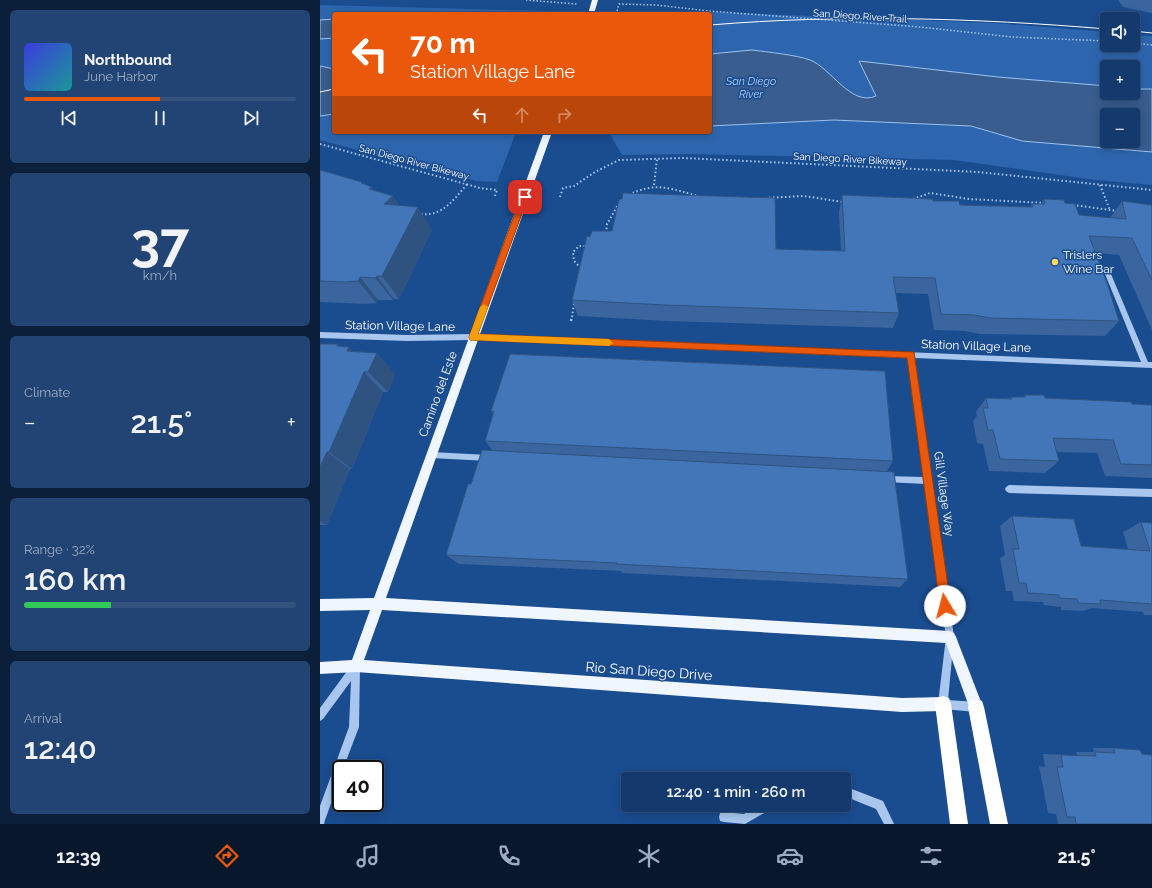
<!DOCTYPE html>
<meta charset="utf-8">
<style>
:root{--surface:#14396c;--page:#214474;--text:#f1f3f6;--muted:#9dacc2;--line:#33537f;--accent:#ea580c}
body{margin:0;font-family:Raleway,sans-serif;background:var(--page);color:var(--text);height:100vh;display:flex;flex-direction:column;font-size:15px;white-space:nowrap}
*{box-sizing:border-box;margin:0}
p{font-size:13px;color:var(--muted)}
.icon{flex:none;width:22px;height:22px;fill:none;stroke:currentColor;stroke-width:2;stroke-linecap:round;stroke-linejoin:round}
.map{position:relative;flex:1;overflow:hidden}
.side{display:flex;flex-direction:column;gap:10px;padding:10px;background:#0b1f3b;width:320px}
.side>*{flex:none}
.top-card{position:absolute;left:12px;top:12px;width:380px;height:122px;border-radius:4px;box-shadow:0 2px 10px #0003,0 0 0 1px var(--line);background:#ea580c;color:#fff;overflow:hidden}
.fabs{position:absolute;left:780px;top:12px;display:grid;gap:8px}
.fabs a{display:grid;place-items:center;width:40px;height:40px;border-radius:4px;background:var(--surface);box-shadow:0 2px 10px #0003,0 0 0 1px var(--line);font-size:20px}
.speed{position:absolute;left:12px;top:760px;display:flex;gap:8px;font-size:20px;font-weight:700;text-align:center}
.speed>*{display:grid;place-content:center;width:52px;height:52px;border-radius:50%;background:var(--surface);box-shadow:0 2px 10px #0003,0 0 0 1px var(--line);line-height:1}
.speed .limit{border:2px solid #111;border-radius:6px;background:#fff;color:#111}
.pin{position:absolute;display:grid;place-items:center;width:34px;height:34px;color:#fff;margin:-17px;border-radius:8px;box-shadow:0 2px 6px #0006}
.me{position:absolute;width:44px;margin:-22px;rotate:352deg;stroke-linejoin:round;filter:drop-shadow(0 0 3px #0008)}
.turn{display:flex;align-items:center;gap:14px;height:84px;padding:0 12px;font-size:18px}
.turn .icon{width:52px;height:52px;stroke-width:2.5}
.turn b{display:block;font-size:28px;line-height:34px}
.lanes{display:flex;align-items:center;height:38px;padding:0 12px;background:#0003;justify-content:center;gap:20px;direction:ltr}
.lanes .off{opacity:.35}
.big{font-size:30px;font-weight:600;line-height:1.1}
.side .tile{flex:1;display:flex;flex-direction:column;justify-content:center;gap:6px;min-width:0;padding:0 14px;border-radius:6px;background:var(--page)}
.side .dial{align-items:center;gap:0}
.dial b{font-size:52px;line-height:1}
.song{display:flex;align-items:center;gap:12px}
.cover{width:48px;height:48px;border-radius:6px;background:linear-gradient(135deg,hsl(240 70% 55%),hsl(180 70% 35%))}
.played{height:4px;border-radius:2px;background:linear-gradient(90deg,var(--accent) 50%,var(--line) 50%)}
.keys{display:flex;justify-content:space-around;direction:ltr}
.heat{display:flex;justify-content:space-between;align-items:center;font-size:22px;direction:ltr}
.charge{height:6px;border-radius:3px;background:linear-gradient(90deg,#34c759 32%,var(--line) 0)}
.trip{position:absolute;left:301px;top:772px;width:230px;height:40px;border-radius:4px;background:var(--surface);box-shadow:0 2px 10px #0003,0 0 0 1px var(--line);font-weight:600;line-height:40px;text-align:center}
.dock{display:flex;height:64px;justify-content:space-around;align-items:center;background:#08172b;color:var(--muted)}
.dock .icon{width:28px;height:28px}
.dock .selected{color:var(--accent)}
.dock b{font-size:18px;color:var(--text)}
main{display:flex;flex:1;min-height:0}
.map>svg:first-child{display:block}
.green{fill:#2d66ae}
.water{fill:#395d8e;stroke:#9cc2f0;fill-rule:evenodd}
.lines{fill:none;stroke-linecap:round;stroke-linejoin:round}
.path-far2{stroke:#a9c7ee;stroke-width:1.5;stroke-dasharray:1.5 2;stroke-linecap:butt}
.path-far1{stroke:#a9c7ee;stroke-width:2;stroke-dasharray:1.5 2.5;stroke-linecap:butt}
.path{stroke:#a9c7ee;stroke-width:2.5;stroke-dasharray:2 3;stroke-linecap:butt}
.minor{fill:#a9c7ee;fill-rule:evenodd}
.major{fill:#f0f6ff;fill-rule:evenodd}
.highway{fill:#fff;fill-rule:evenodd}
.tram{stroke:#fff;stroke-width:1}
.wall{fill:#3a659e}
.shaded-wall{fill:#2f5381}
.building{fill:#4376b8;stroke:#2f5381}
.route{fill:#ea580c;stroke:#983908}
.slow{fill:#f59e0b}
.poi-dot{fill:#ffd566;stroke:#1a4c90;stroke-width:1.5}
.labels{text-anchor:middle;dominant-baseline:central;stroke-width:3;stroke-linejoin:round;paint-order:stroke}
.far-street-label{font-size:10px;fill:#fff;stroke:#1a4c90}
.far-water-label{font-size:11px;font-style:italic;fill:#b5d1f5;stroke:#1a4c90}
.poi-label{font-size:12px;fill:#fff;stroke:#1a4c90;text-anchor:start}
.street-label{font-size:12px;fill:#fff;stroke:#1a4c90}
.near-street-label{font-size:14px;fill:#fff;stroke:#1a4c90}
</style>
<main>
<section class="side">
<div class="tile">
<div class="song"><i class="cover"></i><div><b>Northbound</b><p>June Harbor</p></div></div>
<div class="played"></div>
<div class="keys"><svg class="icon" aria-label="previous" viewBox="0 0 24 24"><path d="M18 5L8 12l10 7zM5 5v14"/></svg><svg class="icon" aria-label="pause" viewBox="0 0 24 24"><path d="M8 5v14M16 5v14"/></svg><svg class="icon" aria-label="next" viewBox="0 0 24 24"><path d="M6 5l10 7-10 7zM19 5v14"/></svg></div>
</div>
<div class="tile dial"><b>37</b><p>km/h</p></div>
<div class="tile"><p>Climate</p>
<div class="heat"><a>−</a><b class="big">21.5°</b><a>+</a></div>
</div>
<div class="tile"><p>Range · 32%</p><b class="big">160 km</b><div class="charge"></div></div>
<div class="tile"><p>Arrival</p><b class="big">12:40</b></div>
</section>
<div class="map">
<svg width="832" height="824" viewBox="0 0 832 824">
<rect width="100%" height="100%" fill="#1a4c90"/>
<path class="green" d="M0,5L231,11L230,14H14V69L0,66Z
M365,11L673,23L787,32V45H813V35L832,36V89H813V67H787V86L678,77L579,66L556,97L547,100L432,50L390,54V14H366Z
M14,114V132H196L177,182L156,181L0,140V116Z
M514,120L651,126L787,141H813L832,129V185L775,180L634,160L371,154L302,155L289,132H390V126Z"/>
<path class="water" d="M14,19V38L0,39V20Z
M432,50C447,52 477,55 490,60C511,68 531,107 556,96L539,61L678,77L787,86V93H813V89H832V152L702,141L651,126L514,120L390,126V54ZM787,115H813V141H787Z
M0,66L14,69V114L0,116Z"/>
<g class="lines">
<path class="path-far2" d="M206,0L256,4V6
M297,11L299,4L336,5L389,11L600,27L692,37L787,41
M813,43L832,45"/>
<path class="path-far1" d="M0,144L160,188L177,190L175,196
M334,185L337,159
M780,185L790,210
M309,195C335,181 352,189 378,196
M240,197L243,188L254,186L275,172L299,160L363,158L658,172L832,190
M445,198L484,196L523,202
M593,199L610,193L649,199L724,203
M753,205L798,211
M101,214C123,217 135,198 148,183
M286,233L287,224L298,205
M261,268L254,261L253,252L259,246H268
M252,317L254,304"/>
<path class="path" d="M251,321L252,316"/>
<path class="minor" d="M786,272H790L791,274L828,362H832V368L595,358L634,637L628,700L656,702L659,704L661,707L659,710L656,712L623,709L620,707L618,704L626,637L605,484L566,482L563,481L562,479L563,477L566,476L604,477L588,358L153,340L87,341L0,338V332L87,335L153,334L821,362L785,274Z
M111,452L168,455L171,456L172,458L171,460L168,461L111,458L108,457L107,455L108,453Z
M689,485L832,489V497L689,493L686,491L685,489L686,487Z
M36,662L39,663L40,666L39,727L23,769H21V776L5,820L4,824H0V806L29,727L31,681L3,719L0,721V708L33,663Z
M524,786L563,801L574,824H564L556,809L524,796Z
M438,805H452L451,809L425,824L404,822L400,821L399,817L400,813L404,812L424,814Z"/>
<path class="major" d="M272,0H278L274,14H268Z
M224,132H232L66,598L630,631L634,633L636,637L663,707L661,712L656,714L651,712L626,643L62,610L44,660L582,698L623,697L628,699L630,704L628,709L623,711L582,712L36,672L0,674V662L32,660L50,610L0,611V599L54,598Z"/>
<path class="highway" d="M623,696L629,698L631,704L648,824H630L615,704L617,698Z
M656,699L662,701L664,707L688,824H670L648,707L650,701Z"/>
<path class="tram" d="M390,25C523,14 654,18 787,29
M813,31L832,33
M0,92L14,89"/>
</g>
<path class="wall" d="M798,0H832V13L803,7Z
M0,170L42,182L44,184L54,190L73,196L79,205L112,230L79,299H74L73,300H58L56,303L45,304L0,302Z
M522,195L613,201L640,205L710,207L712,204H721L724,199L745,203L759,215L790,218L802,201L832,205V330L799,255L776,253L799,321L785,336L660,334L645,331L614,330L608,294L576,293L579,313L573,328L347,321L258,316L252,300L456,249L521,251L519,212Z
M0,344H17L19,346L33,351L75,374L68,392H63L32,469H30L7,525H0Z
M705,395L725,398L812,404L832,405V478L785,476L777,453L737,452L739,461L725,473L669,471L663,444L657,443L653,421L657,416L656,412L666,398H690L691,397H703Z
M171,411L573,461L567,471L588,579L580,587L302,573L301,571L139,564L126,555L151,484L173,451L165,441L173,414Z
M692,516L761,546L808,549L803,532L821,522L832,523V615H824L823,612L772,608L763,611L741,610V607L724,605L723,602L694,601L692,591H686L680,558L685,555L680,526Z
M773,748H794L832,824H738L736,814L728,813L719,766L725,767L723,754L757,755L756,752H774Z"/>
<path class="shaded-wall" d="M73,196L88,219L64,204Z
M98,207L112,230L79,299L62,276Z
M57,276L74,299L73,300L55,278Z
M40,277L58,300L56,303L38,281Z
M29,347L48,368L27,351Z
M57,353L75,374L68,392L48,372Z
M44,372L63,392L32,469L9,452Z
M7,452L30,469L7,525L0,522V467Z"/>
<path class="building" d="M0,170L42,182L41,183L52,187L49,189L73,196L64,204L98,207L62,276H57L55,278L40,277L38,281L26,282L0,281Z
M303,193L455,198L456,249L525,251L522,195L613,199V201H639L640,205L713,207L712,204H725L724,199L744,200L745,203L755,204L759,215L806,219L802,201L832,205V280L812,238L769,236L787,283L799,321L670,318L654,315L621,314L615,278L573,277L579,313L345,305L252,300L267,236L270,237L272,231H292L299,199H302Z
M0,344H17V346L29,347L27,351L57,353L48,372H44L9,452H7L0,467Z
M190,354L565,371L573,461L165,441L174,411H171Z
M705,395H724L725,398L811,402L812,404L832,405V465L801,464L793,440L733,438L739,461L680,459L673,430H668L663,408H668L666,398L692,399L691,397H705Z
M162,450L574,472L588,579L297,564V563L126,555L148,484H151Z
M692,516L754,519L761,546L830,551L821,522L832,523V604L780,600L781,604L758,603L757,599L739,598V595L708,593L706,583H699L693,549H699Z
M794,748L820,750L822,754L832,755V824H756L755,817H747L737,767H743L741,755L776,756L775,752L795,753Z"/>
<path class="route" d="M205,194L208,197L158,334L594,352L631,606L629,610L625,611L622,610L620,606L587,358L150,340L149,337L201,197Z"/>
<path class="slow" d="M164,304L168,307L158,334L289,339L293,343L289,346L150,340L149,337L160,307Z"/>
<circle class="poi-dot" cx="735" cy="262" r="4"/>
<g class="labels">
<g class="far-street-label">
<text transform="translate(540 16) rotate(4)">San Diego River Trail</text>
<text transform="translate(530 159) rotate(3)">San Diego River Bikeway</text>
<text transform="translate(94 162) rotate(15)">San Diego River Bikeway</text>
</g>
<g class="far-water-label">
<text x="431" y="81">San Diego<tspan x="431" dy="13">River</tspan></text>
</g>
<g class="poi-label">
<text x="743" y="255">Trislers<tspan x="743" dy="14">Wine Bar</tspan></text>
</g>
<g class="street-label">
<text transform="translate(80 326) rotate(1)">Station Village Lane</text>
<text transform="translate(656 346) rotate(2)">Station Village Lane</text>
<text transform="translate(118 394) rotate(-70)">Camino del Este</text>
<text transform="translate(624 494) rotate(82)">Gill Village Way</text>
</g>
<g class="near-street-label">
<text transform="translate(329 671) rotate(4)">Rio San Diego Drive</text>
</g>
</g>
</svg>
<div class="fabs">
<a><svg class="icon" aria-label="sound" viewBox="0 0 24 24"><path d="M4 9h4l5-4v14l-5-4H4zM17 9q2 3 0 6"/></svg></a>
<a>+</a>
<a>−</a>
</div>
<div class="speed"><div class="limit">40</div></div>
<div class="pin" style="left:205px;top:197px;background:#d93025"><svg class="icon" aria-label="arrive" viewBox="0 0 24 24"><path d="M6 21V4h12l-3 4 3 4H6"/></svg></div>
<svg class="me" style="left:625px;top:606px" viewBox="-20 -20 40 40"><circle r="19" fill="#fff"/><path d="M0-13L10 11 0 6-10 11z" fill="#ea580c"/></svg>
<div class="trip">12:40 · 1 min · 260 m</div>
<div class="top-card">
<div class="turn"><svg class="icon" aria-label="left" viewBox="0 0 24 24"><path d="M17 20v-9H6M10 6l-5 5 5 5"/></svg><div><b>70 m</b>Station Village Lane</div></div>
<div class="lanes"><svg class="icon" aria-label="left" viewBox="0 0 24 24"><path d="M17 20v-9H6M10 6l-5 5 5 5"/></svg><svg class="icon off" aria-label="ahead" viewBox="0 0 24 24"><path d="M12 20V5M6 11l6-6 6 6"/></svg><svg class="icon off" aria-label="right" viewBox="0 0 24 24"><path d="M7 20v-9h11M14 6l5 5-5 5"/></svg></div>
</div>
</div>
</main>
<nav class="dock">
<b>12:39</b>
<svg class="icon selected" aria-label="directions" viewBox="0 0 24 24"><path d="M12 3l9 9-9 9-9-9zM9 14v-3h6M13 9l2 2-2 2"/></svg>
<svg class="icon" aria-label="music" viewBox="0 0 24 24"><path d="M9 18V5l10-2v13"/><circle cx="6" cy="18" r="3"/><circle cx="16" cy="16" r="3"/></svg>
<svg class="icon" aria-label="phone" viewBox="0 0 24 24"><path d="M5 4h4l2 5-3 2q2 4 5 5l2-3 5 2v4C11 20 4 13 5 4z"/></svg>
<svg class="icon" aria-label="climate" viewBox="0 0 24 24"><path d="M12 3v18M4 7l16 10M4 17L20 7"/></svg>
<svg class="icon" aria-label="car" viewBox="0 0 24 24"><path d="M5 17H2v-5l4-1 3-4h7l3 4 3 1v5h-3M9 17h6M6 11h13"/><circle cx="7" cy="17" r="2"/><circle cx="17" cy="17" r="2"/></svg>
<svg class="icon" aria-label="filters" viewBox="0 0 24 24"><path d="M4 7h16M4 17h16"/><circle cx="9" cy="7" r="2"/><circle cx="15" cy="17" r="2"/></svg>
<b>21.5°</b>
</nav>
